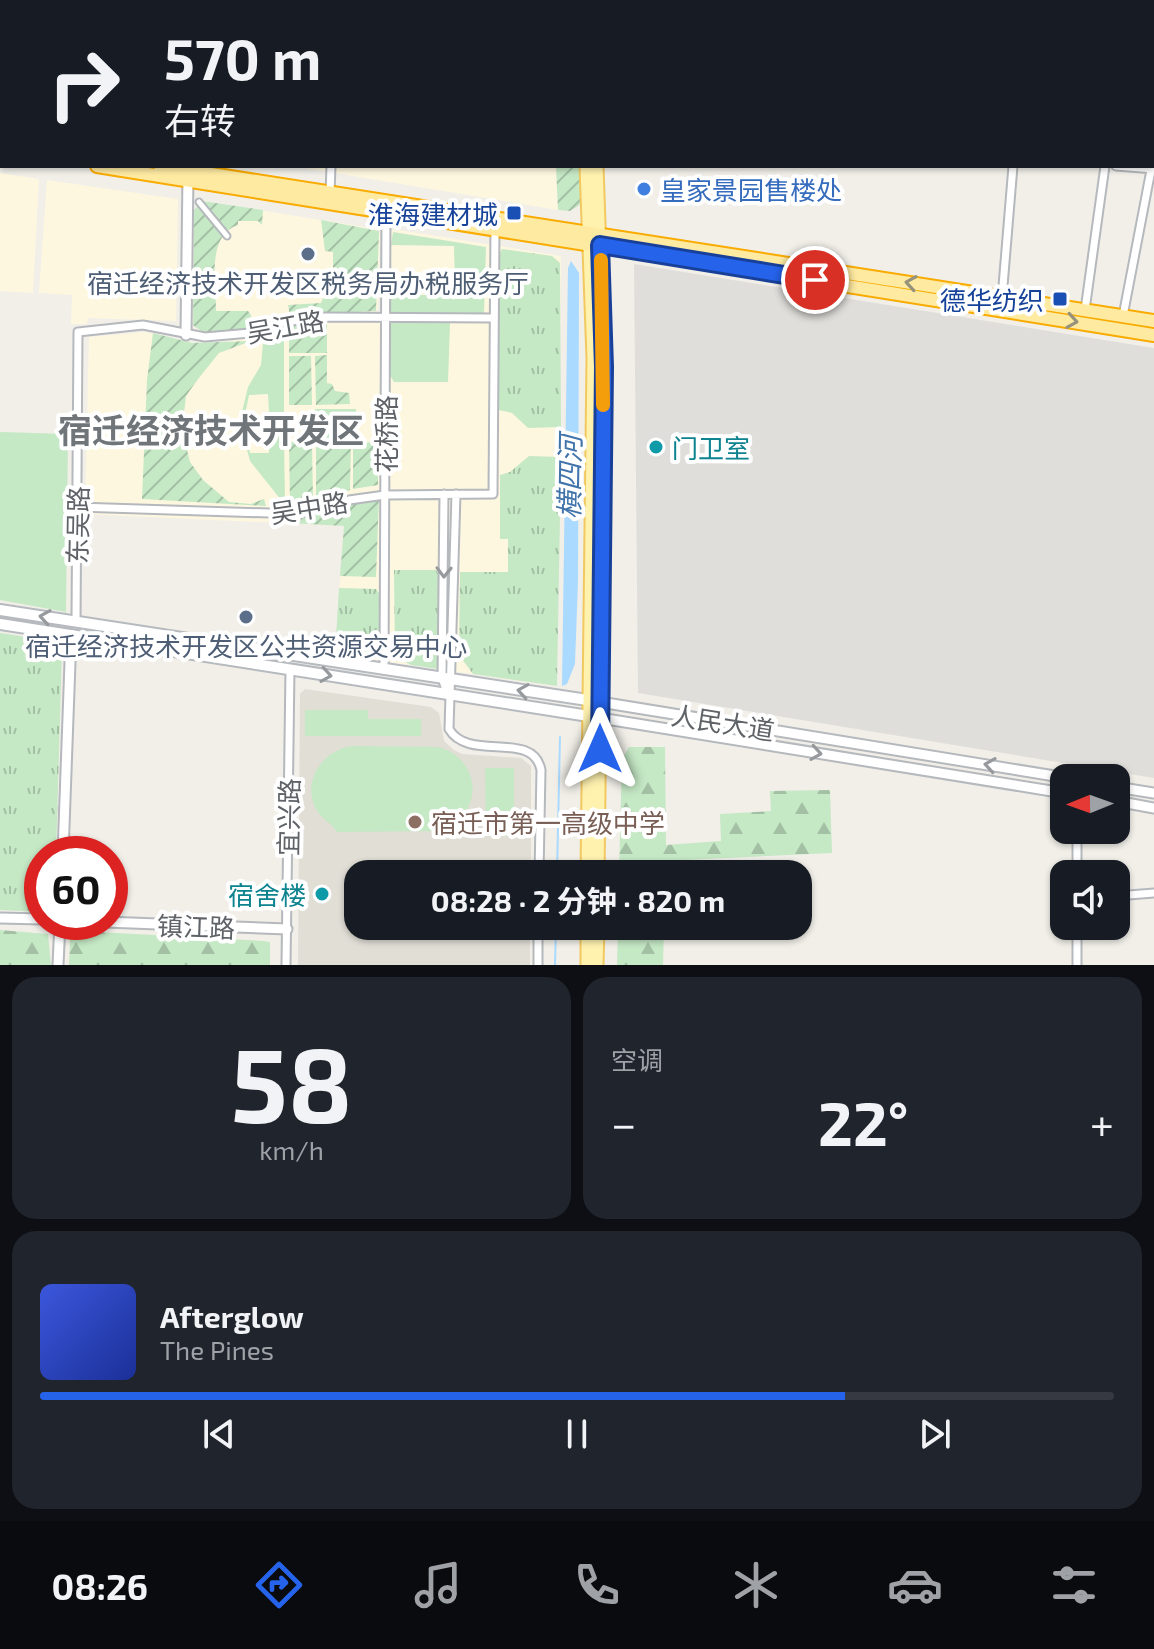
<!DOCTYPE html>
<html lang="zh">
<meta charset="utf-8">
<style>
:root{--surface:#171b24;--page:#20242c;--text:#f1f3f6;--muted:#9ea1a6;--line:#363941;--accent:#2563eb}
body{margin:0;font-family:"Exo 2","Noto Sans SC",sans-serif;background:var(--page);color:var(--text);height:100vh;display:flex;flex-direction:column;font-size:30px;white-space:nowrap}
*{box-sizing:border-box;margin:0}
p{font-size:26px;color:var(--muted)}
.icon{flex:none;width:44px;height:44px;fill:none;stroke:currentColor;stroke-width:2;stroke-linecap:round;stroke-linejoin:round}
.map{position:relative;height:965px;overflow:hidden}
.details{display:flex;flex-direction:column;gap:12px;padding:12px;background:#0d0f14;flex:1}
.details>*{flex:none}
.banner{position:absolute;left:0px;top:0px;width:1154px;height:168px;box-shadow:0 2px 6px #0004;background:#171b24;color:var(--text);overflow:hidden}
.needle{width:52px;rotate:269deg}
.buttons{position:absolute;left:1050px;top:764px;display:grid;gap:16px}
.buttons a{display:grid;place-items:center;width:80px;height:80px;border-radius:16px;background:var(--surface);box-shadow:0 2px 6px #0004;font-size:40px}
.speed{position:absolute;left:24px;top:836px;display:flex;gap:16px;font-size:40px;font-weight:700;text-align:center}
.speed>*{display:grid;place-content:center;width:104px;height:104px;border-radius:50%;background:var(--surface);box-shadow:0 2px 6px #0004;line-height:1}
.speed .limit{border:12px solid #d22;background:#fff;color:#111}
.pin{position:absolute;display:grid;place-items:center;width:68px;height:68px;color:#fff;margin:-34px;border:4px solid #fff;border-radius:50%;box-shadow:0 2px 8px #0007}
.me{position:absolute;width:88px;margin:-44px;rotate:0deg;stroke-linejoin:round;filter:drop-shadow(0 0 6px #0008)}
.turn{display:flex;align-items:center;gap:28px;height:168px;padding:0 32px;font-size:36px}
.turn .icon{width:104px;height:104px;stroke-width:2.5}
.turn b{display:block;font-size:56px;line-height:68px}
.big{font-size:60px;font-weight:700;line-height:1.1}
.details .card{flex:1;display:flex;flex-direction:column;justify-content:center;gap:12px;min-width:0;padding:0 28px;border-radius:24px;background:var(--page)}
.details .dial{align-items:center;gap:0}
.dial b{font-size:104px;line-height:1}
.song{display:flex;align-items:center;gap:24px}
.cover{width:96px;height:96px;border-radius:12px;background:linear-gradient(135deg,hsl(230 70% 55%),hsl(230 70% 35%))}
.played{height:8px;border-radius:4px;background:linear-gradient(90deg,var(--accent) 75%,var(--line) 75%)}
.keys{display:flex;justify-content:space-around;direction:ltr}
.heat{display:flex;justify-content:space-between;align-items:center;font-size:44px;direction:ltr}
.details .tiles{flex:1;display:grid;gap:12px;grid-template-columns:1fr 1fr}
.card:last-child{grid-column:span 2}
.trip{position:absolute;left:344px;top:860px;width:468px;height:80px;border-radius:24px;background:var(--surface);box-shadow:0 2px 6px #0004;font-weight:700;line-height:80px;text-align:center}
.tab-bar{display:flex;height:128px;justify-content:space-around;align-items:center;background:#090b0e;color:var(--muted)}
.tab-bar .icon{width:56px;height:56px}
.tab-bar .current{color:var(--accent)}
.tab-bar b{font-size:36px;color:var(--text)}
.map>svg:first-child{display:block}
.commercial{fill:#fef7e0}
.industrial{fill:#e0deda}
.education{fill:#e1ded6}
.grass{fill:#c5e8c5}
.forest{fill:url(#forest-firs)}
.park{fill:url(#park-tufts)}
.garden{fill:url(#garden-furrows)}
.water{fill:#aadaff}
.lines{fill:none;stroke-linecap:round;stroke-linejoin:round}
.stream{stroke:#aadaff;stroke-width:2}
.pedestrian-casing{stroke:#b5b8bc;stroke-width:9}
.minor-casing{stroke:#b5b8bc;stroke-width:11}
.tertiary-casing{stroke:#b5b8bc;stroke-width:13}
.secondary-casing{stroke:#b6babf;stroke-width:14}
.primary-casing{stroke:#f2c960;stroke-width:15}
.trunk-casing{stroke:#f9ab00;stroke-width:16}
.pedestrian{stroke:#fff;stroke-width:5}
.minor{stroke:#fff;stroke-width:7}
.tertiary{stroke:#fff;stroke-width:9}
.secondary{stroke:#fff;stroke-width:10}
.primary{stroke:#fff2af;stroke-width:11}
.trunk{stroke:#feeaa1;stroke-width:12}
.oneway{stroke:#97927c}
.oneway2{stroke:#979a9d}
.route-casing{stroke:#184099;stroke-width:20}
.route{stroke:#2563eb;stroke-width:14}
.slow{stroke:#f59e0b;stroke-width:14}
.shop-dot{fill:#3f7fe0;stroke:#fff;stroke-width:3}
.transit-dot{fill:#1a4fb4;stroke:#fff;stroke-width:3}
.service-dot{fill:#5c6f8a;stroke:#fff;stroke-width:3}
.culture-dot{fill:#0f9aa8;stroke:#fff;stroke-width:3}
.education-dot{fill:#8d6e63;stroke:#fff;stroke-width:3}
.labels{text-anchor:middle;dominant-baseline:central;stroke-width:8;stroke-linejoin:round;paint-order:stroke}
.shop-label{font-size:26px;fill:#366cbe;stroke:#fff;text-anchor:start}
.transit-label{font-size:26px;fill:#164399;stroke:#fff;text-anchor:end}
.service-label{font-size:26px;fill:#4e5e75;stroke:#fff}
.street-label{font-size:26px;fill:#5f6368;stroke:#fff}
.culture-label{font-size:26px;fill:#0d838f;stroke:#fff;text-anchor:start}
.education-label{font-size:26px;fill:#785e54;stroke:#fff;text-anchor:start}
.water-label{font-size:28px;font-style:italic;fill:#4174aa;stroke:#fff}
.district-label{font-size:34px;font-weight:bold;fill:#70757a;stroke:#fff}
</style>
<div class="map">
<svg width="1154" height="965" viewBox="0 0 1154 965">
<defs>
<pattern id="forest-firs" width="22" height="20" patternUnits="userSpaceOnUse" patternTransform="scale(2)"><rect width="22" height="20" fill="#c5e8c5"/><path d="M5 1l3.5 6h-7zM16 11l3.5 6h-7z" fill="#a3c0a4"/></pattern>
<pattern id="park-tufts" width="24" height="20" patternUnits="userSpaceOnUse" patternTransform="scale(2)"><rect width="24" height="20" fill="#c5e8c5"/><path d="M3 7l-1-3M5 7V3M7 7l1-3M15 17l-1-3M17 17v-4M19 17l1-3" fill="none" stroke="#a3c0a4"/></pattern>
<pattern id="garden-furrows" width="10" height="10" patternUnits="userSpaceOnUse" patternTransform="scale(2)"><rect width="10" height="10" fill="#c5e8c5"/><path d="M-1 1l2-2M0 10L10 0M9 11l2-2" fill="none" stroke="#a3c0a4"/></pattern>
</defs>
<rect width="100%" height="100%" fill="#f1efe8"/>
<path class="commercial" d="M198,0H548V2H198Z
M292,166H556L558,210Z
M0,173L39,179L33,293L0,291Z
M47,180L178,199L176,321L88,318L87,324H71L72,295L39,293Z
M202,201L377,229L380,234L378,309L373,313L294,317L250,330L200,331L191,320L194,210Z
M393,229L561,256L557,686L335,654L344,526L85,514L89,337L146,332L192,343H222L316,322H388L389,237Z"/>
<path class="industrial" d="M634,264L1154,348V778L638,693Z"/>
<path class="education" d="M305,689L431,707L439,713L444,741L454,750L462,754L521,758L531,766V874H358V926H530V965H298L300,694Z"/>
<path class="grass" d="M393,232L486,247L484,314H390L388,294L392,290H400L401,295H450V289H455L454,246L391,245Z
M392,321L450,323L448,382H394L389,374L388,327Z
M284,330V412L269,413L268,394L249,395L245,415L241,416L248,387L261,365L263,343L271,335Z
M315,409H356V438H315Z
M242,431H245L250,453H269V436L284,435L285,505L250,461Z
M0,432L68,434L66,612L0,600Z
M305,710H368V719H421V736H305Z
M353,746L438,747C465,753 481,782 468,808C463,818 451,823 447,831L337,832C333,824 321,819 316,809C301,780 324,749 353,746Z
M485,768H514V836H486Z"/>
<path class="forest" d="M629,747H665L666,845L721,841L720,814L771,811L770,791L830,790L832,853L665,861L664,874H619L622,759Z
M618,926H664L663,965H617Z
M0,930L48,934L51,965H0Z
M79,931L263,941L270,942V965H69L70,939Z"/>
<path class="park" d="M502,249L552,256L560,263L561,427L528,428L512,413L499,410V254Z
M529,456L561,457L557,686L473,674L459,655L460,572H508V539H500V475L510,472Z
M394,570H436L440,576L438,669L411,665L395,657Z
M339,588L376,589L381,596L379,651L374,657L335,654Z
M0,633L60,642L62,651L56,854H42V912L0,910Z"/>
<path class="garden" d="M556,166H580L581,204L570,211L558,210Z
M202,201L263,210L262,225L258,221H238V225C206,235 216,285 216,311H248L251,315L250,330L205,334L193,325L194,210Z
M321,220L379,231L376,311L290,316L288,305L321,303L333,275V252L325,251Z
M327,322V353H289V329L285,327Z
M153,333L192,343L251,341L219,353L198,379L186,396L182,430L190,462L203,480L229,502L251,504L264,499L266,506L142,499L147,380Z
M327,355V383L332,384L335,391L349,393L350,404L316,405L315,356Z
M289,356H311L312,405H289Z
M289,442H312L313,502L290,505Z
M316,442H351L350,490L316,501Z
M378,442V485L353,489V443Z
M379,498L376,577L340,576L344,526L270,522L311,516L345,503Z"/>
<path class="water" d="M571,261L579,273L578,581L575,664L567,684L562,686L568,268Z"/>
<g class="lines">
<path class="stream" d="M1019,2L1020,0
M557,874L560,737
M555,965L556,926"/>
<defs>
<path id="pedestrian" d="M199,202L227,236"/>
<path id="minor" d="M335,2L336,0
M1027,2V0
M1085,2V0
M1116,166L1154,169
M330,193L331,166
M1002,298L1013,166
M1085,310L1105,166
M1123,316L1151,170
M444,494L442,678L447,693
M456,494L449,729C469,763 533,729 541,770L539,874
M77,507L299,514L349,500L385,495L493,494L495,228
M76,622L78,332L143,325L205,337L250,333L284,322L322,317L494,318
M384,670L386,212
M1077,830V874
M1116,896L1154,893
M1077,926V965
M286,965L290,669
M538,965V926"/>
<path id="tertiary" d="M192,2V0
M186,335L188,174
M600,702L1067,778
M600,718L1064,793
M1116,787L1154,793
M1116,801L1154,808
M63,854L71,635
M0,918L42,919
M105,922L287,929
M58,965L60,922"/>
<path id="secondary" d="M0,610L594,701
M0,624L595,717"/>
<path id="primary" d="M579,0V2
M591,0V2
M586,166L593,358L587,874
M597,166L604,367L598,874
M587,965V926
M597,965L598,926"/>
<path id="trunk" d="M0,141L2,142
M0,150L2,151
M97,166L1154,335
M160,166L1154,321"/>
</defs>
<use href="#pedestrian" class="pedestrian-casing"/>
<use href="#minor" class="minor-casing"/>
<use href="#tertiary" class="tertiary-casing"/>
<use href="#secondary" class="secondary-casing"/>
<use href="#primary" class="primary-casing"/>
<use href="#trunk" class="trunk-casing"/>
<use href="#pedestrian" class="pedestrian"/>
<use href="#minor" class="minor"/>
<use href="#tertiary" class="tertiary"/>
<use href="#secondary" class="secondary"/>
<use href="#primary" class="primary"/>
<use href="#trunk" class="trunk"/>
</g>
<defs><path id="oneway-chevron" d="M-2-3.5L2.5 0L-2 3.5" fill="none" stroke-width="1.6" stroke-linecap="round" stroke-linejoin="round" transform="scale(2)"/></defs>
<g class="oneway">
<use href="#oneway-chevron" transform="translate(911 283) rotate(-171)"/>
<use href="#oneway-chevron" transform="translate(1072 321) rotate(9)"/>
</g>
<g class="oneway2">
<use href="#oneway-chevron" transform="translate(444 572) rotate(91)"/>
<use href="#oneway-chevron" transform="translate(45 617) rotate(-171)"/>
<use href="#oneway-chevron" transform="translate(326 675) rotate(9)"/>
<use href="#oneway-chevron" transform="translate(523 691) rotate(-171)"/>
<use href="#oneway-chevron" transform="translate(816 753) rotate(9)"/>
<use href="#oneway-chevron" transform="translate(990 765) rotate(-171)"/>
</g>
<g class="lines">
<defs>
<path id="route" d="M600,749L604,367L600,245L815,280"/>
</defs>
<use href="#route" class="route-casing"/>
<use href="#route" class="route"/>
<path class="slow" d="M601,260L603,405"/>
</g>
<circle class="shop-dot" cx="644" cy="189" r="8"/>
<g class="transit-dot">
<rect x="506" y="205" width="16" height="16" rx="4"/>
<rect x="1052" y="291" width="16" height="16" rx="4"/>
</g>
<g class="service-dot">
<circle cx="308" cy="254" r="8"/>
<circle cx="246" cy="617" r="8"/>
</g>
<g class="culture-dot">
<circle cx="656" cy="447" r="8"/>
<circle cx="322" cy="894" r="8"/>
</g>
<circle class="education-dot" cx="415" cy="822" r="8"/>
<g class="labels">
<g class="shop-label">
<text x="660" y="189">皇家景园售楼处</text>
</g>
<g class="transit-label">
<text x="498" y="213">淮海建材城</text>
<text x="1044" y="299">德华纺织</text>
</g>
<g class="service-label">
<text x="308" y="282">宿迁经济技术开发区税务局办税服务厅</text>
<text x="246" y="645">宿迁经济技术开发区公共资源交易中心</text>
</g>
<g class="street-label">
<text transform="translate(285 326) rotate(-10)">吴江路</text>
<text transform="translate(385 434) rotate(-90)">花桥路</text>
<text transform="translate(309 507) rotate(-9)">吴中路</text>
<text transform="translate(77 525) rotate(-89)">东吴路</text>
<text transform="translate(723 722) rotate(9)">人民大道</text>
<text transform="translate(288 817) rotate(-89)">宜兴路</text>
<text transform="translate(196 926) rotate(2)">镇江路</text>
</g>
<g class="culture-label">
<text x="672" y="447">门卫室</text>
<text x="306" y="894" text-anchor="end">宿舍楼</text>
</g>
<g class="education-label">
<text x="431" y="822">宿迁市第一高级中学</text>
</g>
<g class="water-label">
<text transform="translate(569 477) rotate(-89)">横四河</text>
</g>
<g class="district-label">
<text x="211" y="429">宿迁经济技术开发区</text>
</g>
</g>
</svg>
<div class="buttons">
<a><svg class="needle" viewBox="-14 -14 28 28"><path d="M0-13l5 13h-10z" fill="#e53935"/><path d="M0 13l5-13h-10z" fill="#9ea1a6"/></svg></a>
<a><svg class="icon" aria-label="sound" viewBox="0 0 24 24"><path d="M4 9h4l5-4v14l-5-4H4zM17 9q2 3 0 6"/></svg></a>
</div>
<div class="speed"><div class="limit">60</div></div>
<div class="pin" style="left:815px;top:280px;background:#d93025"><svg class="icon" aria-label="arrive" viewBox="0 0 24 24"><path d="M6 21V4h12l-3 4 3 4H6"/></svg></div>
<svg class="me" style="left:600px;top:749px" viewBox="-20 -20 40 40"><path d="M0-17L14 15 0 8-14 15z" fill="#2563eb" stroke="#fff" stroke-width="4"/></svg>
<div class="trip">08:28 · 2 分钟 · 820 m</div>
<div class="banner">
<div class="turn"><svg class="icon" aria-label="right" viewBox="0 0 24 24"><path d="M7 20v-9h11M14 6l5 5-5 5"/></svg><div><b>570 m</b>右转</div></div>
</div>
</div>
<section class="details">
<div class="tiles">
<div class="card dial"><b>58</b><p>km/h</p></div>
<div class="card"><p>空调</p>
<div class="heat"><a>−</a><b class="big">22°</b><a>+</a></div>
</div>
<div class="card">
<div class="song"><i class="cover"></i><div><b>Afterglow</b><p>The Pines</p></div></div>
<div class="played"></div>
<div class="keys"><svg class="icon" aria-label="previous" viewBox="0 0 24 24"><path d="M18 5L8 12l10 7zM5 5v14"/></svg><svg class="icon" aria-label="pause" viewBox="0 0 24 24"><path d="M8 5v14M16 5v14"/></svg><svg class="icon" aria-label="next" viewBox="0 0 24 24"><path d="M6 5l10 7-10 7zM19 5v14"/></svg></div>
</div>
</div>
</section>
<nav class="tab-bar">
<b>08:26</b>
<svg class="icon current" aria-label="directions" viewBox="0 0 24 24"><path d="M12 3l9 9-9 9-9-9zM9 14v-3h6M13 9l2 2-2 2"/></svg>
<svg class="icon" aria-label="music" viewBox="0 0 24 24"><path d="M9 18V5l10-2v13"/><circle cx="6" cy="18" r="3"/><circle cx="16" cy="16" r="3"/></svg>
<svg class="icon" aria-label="phone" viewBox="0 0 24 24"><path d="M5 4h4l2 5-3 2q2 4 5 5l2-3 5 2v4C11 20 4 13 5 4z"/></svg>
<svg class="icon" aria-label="climate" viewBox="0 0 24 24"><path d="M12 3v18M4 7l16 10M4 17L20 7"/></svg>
<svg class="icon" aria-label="car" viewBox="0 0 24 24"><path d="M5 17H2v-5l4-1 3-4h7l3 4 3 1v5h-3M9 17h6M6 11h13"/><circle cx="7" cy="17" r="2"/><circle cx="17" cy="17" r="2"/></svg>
<svg class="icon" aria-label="filters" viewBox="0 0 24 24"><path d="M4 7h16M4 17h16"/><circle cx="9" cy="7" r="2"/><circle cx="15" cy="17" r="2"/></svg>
</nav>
